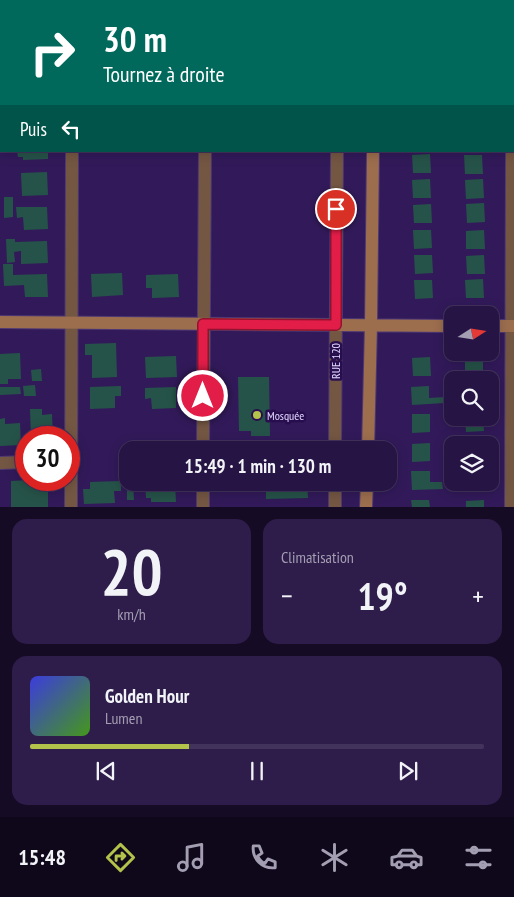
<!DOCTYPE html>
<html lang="fr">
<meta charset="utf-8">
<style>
:root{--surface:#261444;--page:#2e1d4b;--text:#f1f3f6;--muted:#a49eb2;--line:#42335d;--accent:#b3c24b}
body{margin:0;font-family:"PT Sans Narrow",sans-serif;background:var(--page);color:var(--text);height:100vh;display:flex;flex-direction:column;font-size:19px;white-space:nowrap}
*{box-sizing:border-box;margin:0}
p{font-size:16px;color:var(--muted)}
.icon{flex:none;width:28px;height:28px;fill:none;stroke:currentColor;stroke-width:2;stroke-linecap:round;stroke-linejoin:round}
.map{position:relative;height:507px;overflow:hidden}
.sheet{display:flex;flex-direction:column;gap:12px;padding:12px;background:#150b25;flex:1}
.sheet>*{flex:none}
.banner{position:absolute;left:0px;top:0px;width:515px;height:152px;box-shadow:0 2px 12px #0003,0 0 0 1px var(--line);background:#00695c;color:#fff;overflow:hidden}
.needle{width:32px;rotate:78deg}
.fabs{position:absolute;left:444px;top:306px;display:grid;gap:10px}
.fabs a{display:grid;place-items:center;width:55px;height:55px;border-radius:10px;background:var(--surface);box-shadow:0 2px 12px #0003,0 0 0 1px var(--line);font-size:25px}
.speed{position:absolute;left:15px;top:426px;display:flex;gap:10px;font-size:25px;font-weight:700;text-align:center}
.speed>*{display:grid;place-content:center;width:65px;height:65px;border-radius:50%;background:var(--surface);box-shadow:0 2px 12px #0003,0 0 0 1px var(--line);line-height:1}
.speed .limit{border:8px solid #d22;background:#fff;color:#111}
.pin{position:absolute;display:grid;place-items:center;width:42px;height:42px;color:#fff;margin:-21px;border:2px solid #fff;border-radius:50%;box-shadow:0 1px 5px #0007}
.me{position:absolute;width:55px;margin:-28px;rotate:0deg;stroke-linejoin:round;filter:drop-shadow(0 0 4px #0008)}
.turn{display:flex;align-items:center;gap:18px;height:105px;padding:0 20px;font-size:22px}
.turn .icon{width:65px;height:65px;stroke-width:2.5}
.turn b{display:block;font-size:35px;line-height:42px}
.then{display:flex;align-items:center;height:48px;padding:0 20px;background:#0003;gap:10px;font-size:19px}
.big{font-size:38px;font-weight:700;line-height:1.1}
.sheet .widget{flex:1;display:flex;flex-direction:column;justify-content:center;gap:8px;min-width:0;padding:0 18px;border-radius:15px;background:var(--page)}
.sheet .dial{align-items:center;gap:0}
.dial b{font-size:65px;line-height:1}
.song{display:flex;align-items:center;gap:15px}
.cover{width:60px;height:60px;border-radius:8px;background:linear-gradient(135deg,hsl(240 70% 55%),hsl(100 70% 35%))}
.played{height:5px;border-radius:2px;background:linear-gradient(90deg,var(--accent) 35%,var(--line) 35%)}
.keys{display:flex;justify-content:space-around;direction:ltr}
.heat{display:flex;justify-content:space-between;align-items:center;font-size:28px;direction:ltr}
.sheet .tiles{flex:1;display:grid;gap:12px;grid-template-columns:1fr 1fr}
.widget:last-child{grid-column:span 2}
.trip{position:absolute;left:119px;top:441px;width:278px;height:50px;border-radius:15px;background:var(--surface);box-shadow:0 2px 12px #0003,0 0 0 1px var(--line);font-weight:700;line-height:50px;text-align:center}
.dock{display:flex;height:80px;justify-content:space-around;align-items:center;background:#0f081b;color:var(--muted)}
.dock .icon{width:35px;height:35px}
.dock .active{color:var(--accent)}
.dock b{font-size:22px;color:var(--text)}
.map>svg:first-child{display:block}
.building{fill:#265349}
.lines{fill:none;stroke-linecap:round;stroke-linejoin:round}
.street-casing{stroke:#4e3874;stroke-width:14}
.secondary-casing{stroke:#4e3874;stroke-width:14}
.street{stroke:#745743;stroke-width:12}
.secondary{stroke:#9c6e4e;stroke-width:12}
.route-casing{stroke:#92132f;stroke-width:12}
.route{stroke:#e11d48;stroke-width:9}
.poi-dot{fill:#b3c24b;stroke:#280e4e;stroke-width:2}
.labels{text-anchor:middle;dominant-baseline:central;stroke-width:5;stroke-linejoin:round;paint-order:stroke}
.street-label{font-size:12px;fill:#e1d7ff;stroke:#280e4e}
.poi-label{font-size:12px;fill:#e1d7ff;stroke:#280e4e;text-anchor:start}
</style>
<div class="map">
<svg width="514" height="507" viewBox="0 0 514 507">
<rect width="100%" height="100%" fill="#321a5a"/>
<path class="building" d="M17,151H48V159L23,160V157H18Z
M430,154L431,173H413L412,155Z
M464,155H482L483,174H465Z
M47,172L48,195L22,196L21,173Z
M430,179L431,198H413L412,180Z
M483,179L484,198L466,199L465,180Z
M4,197H13V217L4,218Z
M484,203L485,222L467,223L466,204Z
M431,204L432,223H414L413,205Z
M16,207H47L48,229L24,230L23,217L17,218Z
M413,230H431L432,248L414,249Z
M484,230L485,249H466V231Z
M6,239H15V242L47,241L48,263L21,264V251L14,252L15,262L7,263Z
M414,255H432L433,273L415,274Z
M484,255L485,274H467L466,256Z
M3,264H13V275L47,274L48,297H25L24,285L4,286Z
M122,273L123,295L92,297L91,274Z
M178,274L179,297L152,298V288H146V275Z
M483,279L484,298H466L465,280Z
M414,280H432L433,298L415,299Z
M116,343L117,377L92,378V355H85V344Z
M20,353L21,379H8V384H0V354Z
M176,356L177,377L146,378L145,357Z
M430,357L431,376H413L412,358Z
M483,357V375L465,376V358Z
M41,369L42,381H32L31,370Z
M238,377H269L270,436H251V431H239Z
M35,385L36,396H24L23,386Z
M121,386V396H115V408L90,409V387Z
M429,386V398L445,397V403L412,405L411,387Z
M0,387H20L21,394L0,395Z
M176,387V408L152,409L151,398L145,399V388Z
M30,409H42V415L52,414L53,438H31Z
M412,414H430V432L412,433Z
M5,418V424L20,423L21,445L0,446V419Z
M465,418H483L484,431L466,432Z
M430,443V461L412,462V444Z
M411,471H430V482H442L443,489L412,490Z
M29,480H48V507H11V481Z
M121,481V491H114L115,503L84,504L83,489H90V482Z
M127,482H133L134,500H127Z
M145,482H175L176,502H151V498H146Z
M266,482H307L308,498L266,499Z
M465,482H483L484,490L466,491Z
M411,500H429L430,507H412Z
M484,500V507H466V501Z"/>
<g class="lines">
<defs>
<path id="street" d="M73,1V0
M205,1V0
M338,1V0
M513,1V0
M0,74H1
M203,450L205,151
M335,450L337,151
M0,463L26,462
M71,507L72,151
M203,507V482
M335,507V482
M511,507L512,151"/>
<path id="secondary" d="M373,1V0
M0,322L452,326
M490,326H514
M368,450L371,324L373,151
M366,507L367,482"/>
</defs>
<use href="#street" class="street-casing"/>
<use href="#secondary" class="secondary-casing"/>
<use href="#street" class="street"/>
<use href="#secondary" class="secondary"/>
</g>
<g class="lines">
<defs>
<path id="route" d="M203,396V324L336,325V209"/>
</defs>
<use href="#route" class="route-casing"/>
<use href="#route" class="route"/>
</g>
<circle class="poi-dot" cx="257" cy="415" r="5"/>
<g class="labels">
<g class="street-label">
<text transform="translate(335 361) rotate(-90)">RUE 120</text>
</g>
<g class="poi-label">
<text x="267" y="415">Mosquée</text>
</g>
</g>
</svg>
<div class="fabs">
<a><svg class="needle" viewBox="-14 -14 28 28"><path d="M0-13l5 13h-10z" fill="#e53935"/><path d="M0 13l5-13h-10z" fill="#a49eb2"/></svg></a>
<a><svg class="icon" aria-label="search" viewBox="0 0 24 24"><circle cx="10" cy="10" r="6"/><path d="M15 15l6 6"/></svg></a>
<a><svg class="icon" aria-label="layers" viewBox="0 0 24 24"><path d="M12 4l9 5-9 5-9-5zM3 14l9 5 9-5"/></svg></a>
</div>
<div class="speed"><div class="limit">30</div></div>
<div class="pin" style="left:336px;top:209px;background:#d93025"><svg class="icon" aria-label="arrive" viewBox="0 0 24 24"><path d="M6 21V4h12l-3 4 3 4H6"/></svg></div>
<svg class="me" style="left:203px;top:396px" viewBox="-20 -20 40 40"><circle r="17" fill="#e11d48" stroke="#fff" stroke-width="3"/><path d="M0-11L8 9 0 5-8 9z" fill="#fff"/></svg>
<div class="trip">15:49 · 1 min · 130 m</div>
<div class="banner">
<div class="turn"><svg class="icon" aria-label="right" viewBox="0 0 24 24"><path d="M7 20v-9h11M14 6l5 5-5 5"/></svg><div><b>30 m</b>Tournez à droite</div></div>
<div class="then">Puis<svg class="icon" aria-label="left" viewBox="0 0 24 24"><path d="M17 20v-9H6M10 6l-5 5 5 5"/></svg></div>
</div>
</div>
<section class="sheet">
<div class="tiles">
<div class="widget dial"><b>20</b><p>km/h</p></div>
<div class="widget"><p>Climatisation</p>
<div class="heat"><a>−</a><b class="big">19°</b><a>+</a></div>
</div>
<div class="widget">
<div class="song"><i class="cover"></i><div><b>Golden Hour</b><p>Lumen</p></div></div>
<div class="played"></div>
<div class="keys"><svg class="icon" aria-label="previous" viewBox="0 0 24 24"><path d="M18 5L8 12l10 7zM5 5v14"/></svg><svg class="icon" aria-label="pause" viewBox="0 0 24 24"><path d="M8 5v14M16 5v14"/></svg><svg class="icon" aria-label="next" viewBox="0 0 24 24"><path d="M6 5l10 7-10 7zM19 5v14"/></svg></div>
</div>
</div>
</section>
<nav class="dock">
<b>15:48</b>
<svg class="icon active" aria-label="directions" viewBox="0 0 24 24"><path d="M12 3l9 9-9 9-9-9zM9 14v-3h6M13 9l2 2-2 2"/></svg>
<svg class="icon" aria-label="music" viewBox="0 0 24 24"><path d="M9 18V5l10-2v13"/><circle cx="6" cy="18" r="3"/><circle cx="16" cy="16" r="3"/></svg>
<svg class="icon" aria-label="phone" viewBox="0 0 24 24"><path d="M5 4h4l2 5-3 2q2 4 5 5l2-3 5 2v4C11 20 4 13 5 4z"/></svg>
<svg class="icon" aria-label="climate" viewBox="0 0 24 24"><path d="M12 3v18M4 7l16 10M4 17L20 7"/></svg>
<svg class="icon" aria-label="car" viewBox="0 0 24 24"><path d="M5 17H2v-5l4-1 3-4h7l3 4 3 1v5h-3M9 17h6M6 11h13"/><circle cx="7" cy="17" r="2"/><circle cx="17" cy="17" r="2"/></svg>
<svg class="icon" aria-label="filters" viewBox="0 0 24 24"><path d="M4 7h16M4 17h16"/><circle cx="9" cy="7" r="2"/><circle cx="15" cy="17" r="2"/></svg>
</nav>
